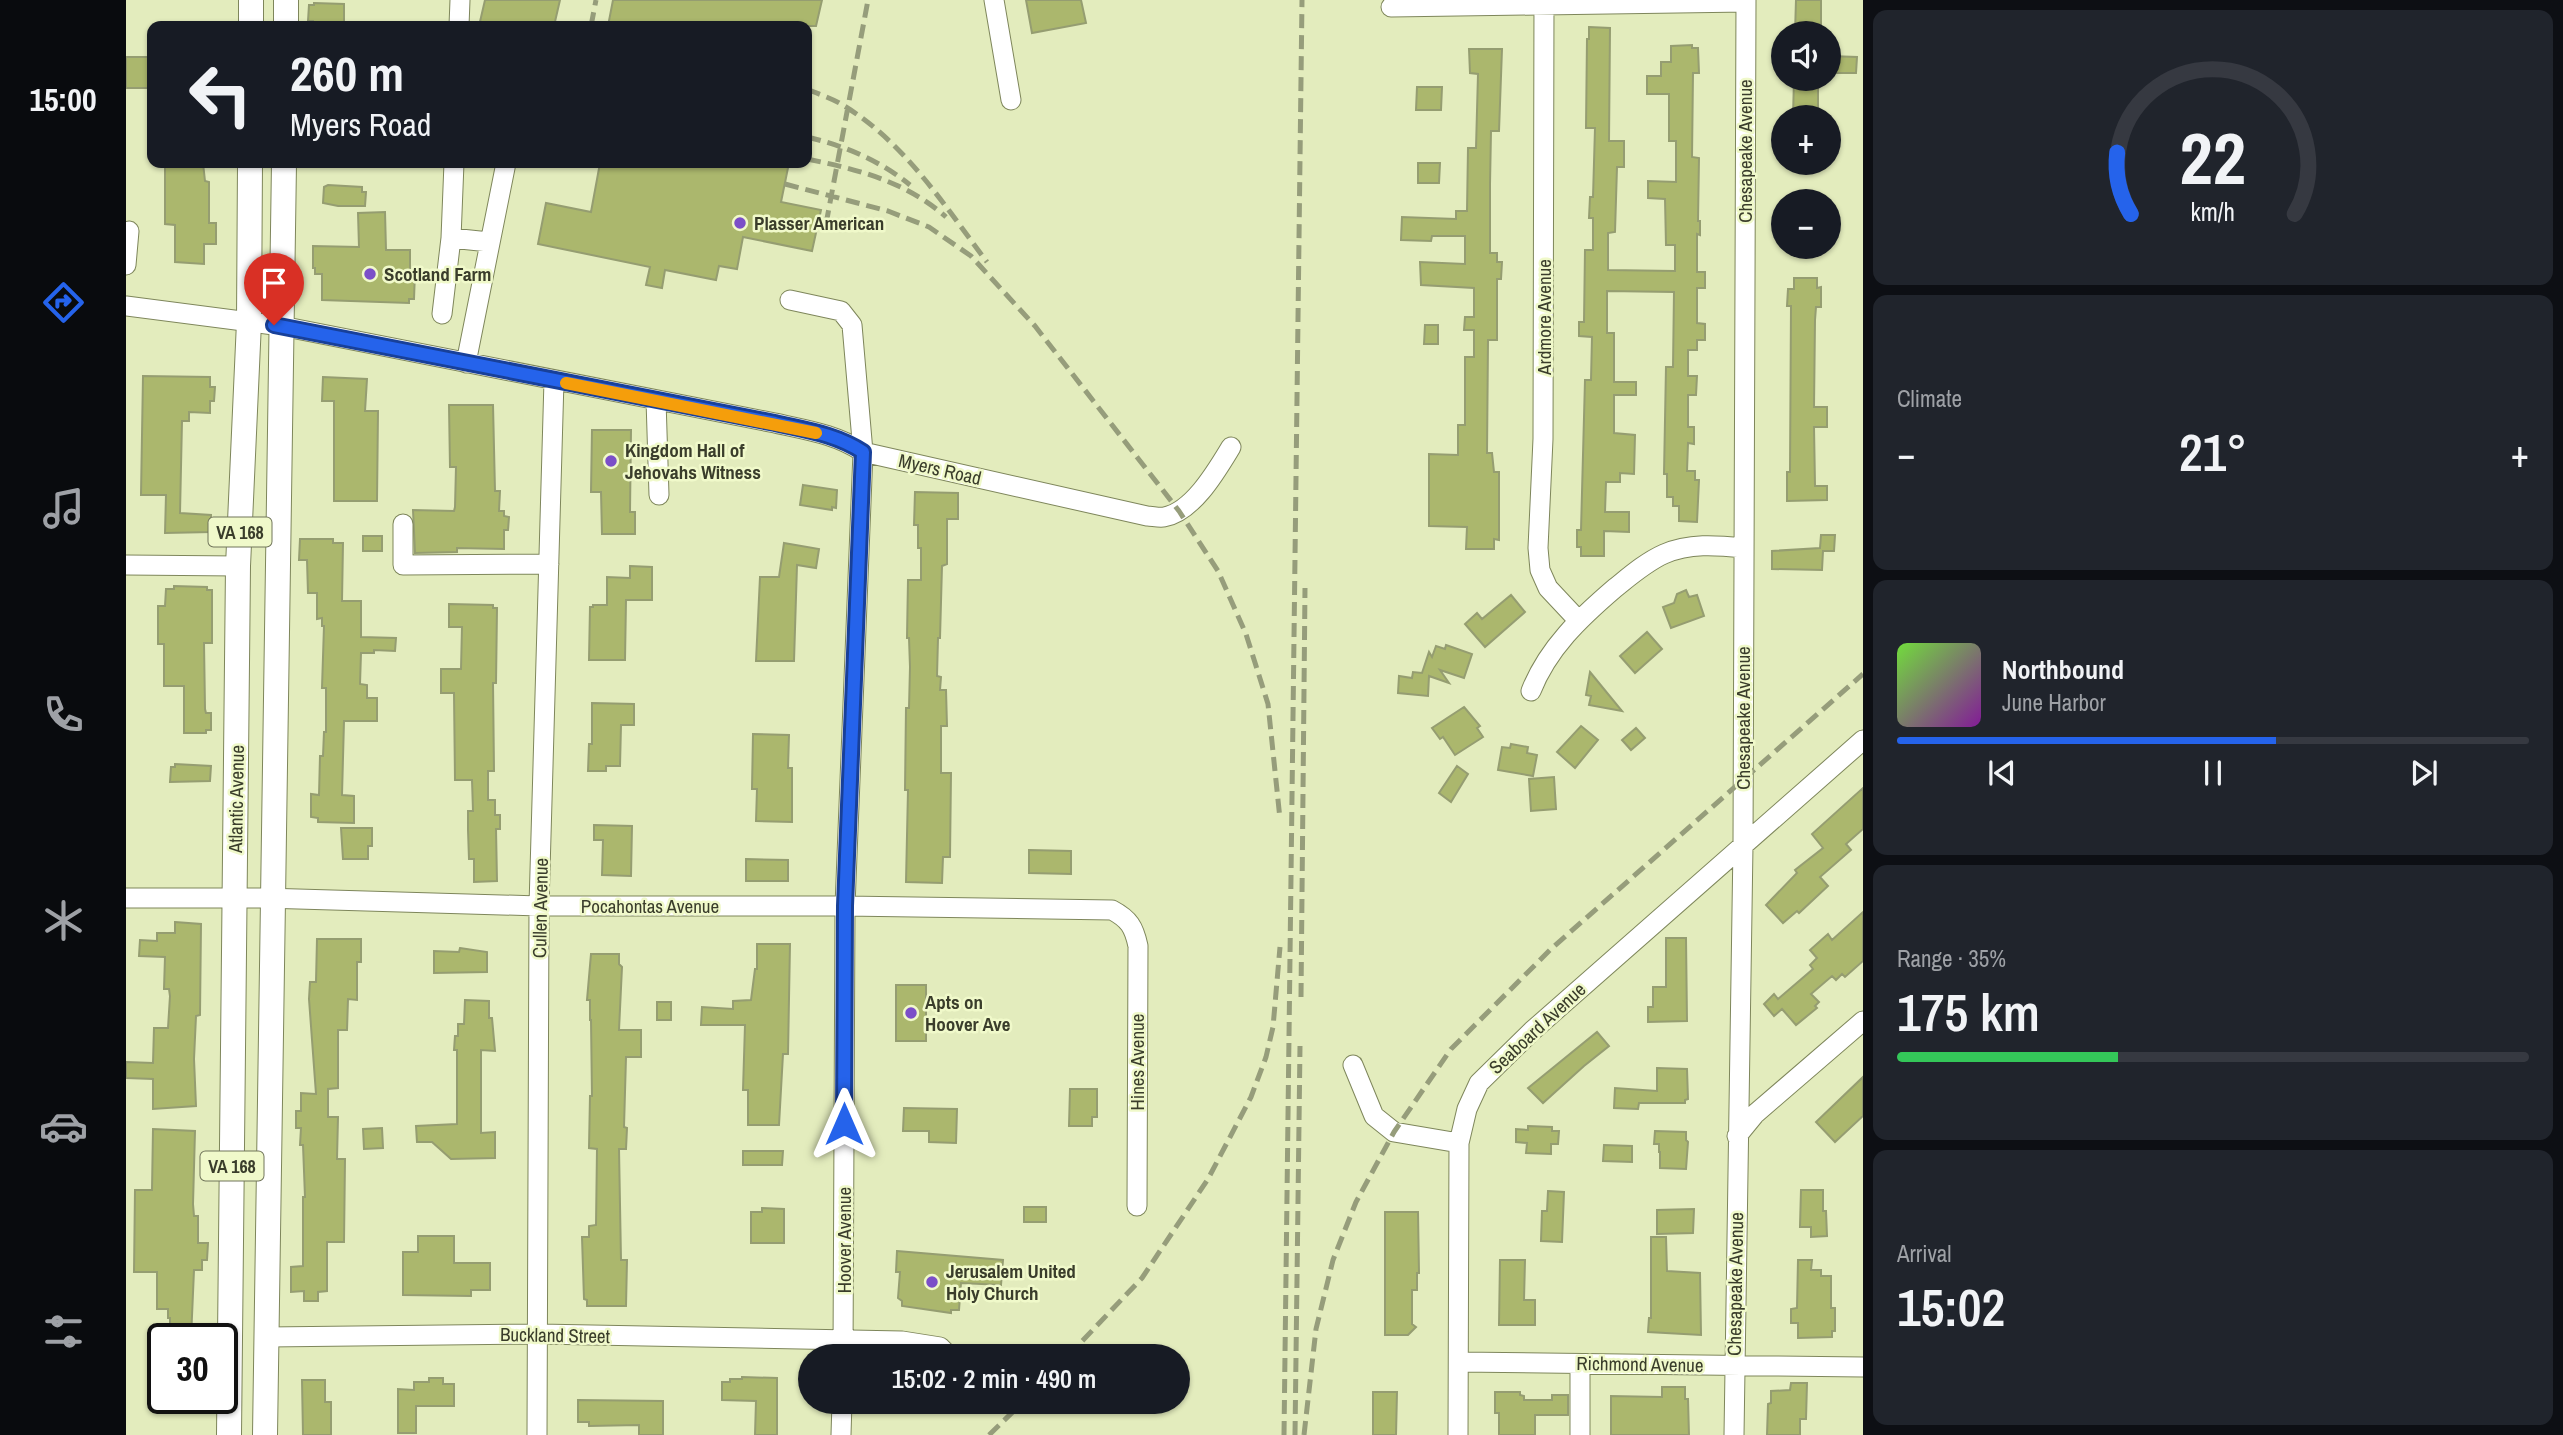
<!DOCTYPE html>
<meta charset="utf-8">
<style>
:root{--surface:#171b24;--page:#20242c;--text:#f1f3f6;--muted:#9ea1a6;--line:#363941;--accent:#2563eb}
body{margin:0;font-family:"Archivo Narrow",sans-serif;background:var(--page);color:var(--text);height:100vh;display:flex;flex-direction:column;font-size:26px;white-space:nowrap}
*{box-sizing:border-box;margin:0}
p{font-size:23px;color:var(--muted)}
.icon{flex:none;width:38px;height:38px;fill:none;stroke:currentColor;stroke-width:2;stroke-linecap:round;stroke-linejoin:round}
.map{position:relative;flex:1;overflow:hidden}
.panel{display:flex;flex-direction:column;gap:10px;padding:10px;background:#0d0f14;width:700px}
.panel>*{flex:none}
.top-card{position:absolute;left:21px;top:21px;width:665px;height:147px;border-radius:14px;box-shadow:0 2px 5px #0004;background:#171b24;color:var(--text);overflow:hidden}
.tools{position:absolute;left:1645px;top:21px;display:grid;gap:14px}
.tools a{display:grid;place-items:center;width:70px;height:70px;border-radius:50%;background:var(--surface);box-shadow:0 2px 5px #0004;font-size:35px}
.speed{position:absolute;left:21px;top:1323px;display:flex;gap:14px;font-size:35px;font-weight:700;text-align:center}
.speed>*{display:grid;place-content:center;width:91px;height:91px;border-radius:50%;background:var(--surface);box-shadow:0 2px 5px #0004;line-height:1}
.speed .limit{border:4px solid #111;border-radius:10px;background:#fff;color:#111}
.pin{position:absolute;display:grid;place-items:center;width:60px;height:60px;color:#fff;margin:-72px -30px;border-radius:50% 50% 50% 0;rotate:-45deg;box-shadow:0 0 7px #0007}
.pin .icon{rotate:45deg}
.me{position:absolute;width:77px;margin:-38px;rotate:0deg;stroke-linejoin:round;filter:drop-shadow(0 0 5px #0008)}
.turn{display:flex;align-items:center;gap:24px;height:147px;padding:0 28px;font-size:32px}
.turn .icon{width:91px;height:91px;stroke-width:2.5}
.turn b{display:block;font-size:49px;line-height:60px}
.big{font-size:52px;font-weight:600;line-height:1.1}
.panel .widget{flex:1;display:flex;flex-direction:column;justify-content:center;gap:10px;min-width:0;padding:0 24px;border-radius:14px;background:var(--page)}
.panel .dial{align-items:center;gap:0}
.dial svg{height:182px;overflow:visible;fill:none;stroke:var(--line);stroke-width:7;stroke-linecap:round;text-anchor:middle}
.dial text{fill:var(--text);stroke:none}
.song{display:flex;align-items:center;gap:21px}
.cover{width:84px;height:84px;border-radius:10px;background:linear-gradient(135deg,hsl(100 70% 55%),hsl(290 70% 35%))}
.played{height:7px;border-radius:4px;background:linear-gradient(90deg,var(--accent) 60%,var(--line) 60%)}
.keys{display:flex;justify-content:space-around;direction:ltr}
.heat{display:flex;justify-content:space-between;align-items:center;font-size:38px;direction:ltr}
.charge{height:10px;border-radius:5px;background:linear-gradient(90deg,#34c759 35%,var(--line) 0)}
.trip{position:absolute;left:672px;top:1344px;width:392px;height:70px;border-radius:35px;background:var(--surface);box-shadow:0 2px 5px #0004;font-weight:600;line-height:70px;text-align:center}
main{display:flex;flex:1;min-height:0}
.tab-bar{display:flex;flex-direction:column;width:126px;justify-content:space-around;align-items:center;background:#090b0e;color:var(--muted)}
.tab-bar .icon{width:49px;height:49px}
.tab-bar .current{color:var(--accent)}
.tab-bar b{font-size:32px;color:var(--text)}
.map>svg:first-child{display:block}
.building{fill:#abb76d;stroke:#959d71;stroke-width:2}
.lines{fill:none;stroke-linecap:round;stroke-linejoin:round}
.minor-casing{stroke:#7e865b;stroke-width:21}
.major-casing{stroke:#7e865b;stroke-width:26}
.minor{stroke:#fff;stroke-width:19}
.major{stroke:#fff;stroke-width:24}
.rail{stroke:#969d7b;stroke-width:5;stroke-dasharray:14 7;stroke-linecap:butt}
.route-casing{stroke:#184099;stroke-width:18}
.route{stroke:#2563eb;stroke-width:12}
.slow{stroke:#f59e0b;stroke-width:12}
.poi-dot{fill:#7b4fc8;stroke:#f0f9ca;stroke-width:2.5}
.labels{text-anchor:middle;dominant-baseline:central;stroke-width:5;stroke-linejoin:round;paint-order:stroke}
.shield{fill:#f0f9ca;stroke:#71755b;stroke-width:2}
.shield-label{font-size:18px;font-weight:bold;fill:#3a3d2b}
.street-label{font-size:19px;fill:#3a3d2b;stroke:#f0f9ca}
.poi-label{font-size:19px;font-weight:bold;fill:#3a3d2b;stroke:#f0f9ca;text-anchor:start}
</style>
<main>
<nav class="tab-bar">
<b>15:00</b>
<svg class="icon current" aria-label="directions" viewBox="0 0 24 24"><path d="M12 3l9 9-9 9-9-9zM9 14v-3h6M13 9l2 2-2 2"/></svg>
<svg class="icon" aria-label="music" viewBox="0 0 24 24"><path d="M9 18V5l10-2v13"/><circle cx="6" cy="18" r="3"/><circle cx="16" cy="16" r="3"/></svg>
<svg class="icon" aria-label="phone" viewBox="0 0 24 24"><path d="M5 4h4l2 5-3 2q2 4 5 5l2-3 5 2v4C11 20 4 13 5 4z"/></svg>
<svg class="icon" aria-label="climate" viewBox="0 0 24 24"><path d="M12 3v18M4 7l16 10M4 17L20 7"/></svg>
<svg class="icon" aria-label="car" viewBox="0 0 24 24"><path d="M5 17H2v-5l4-1 3-4h7l3 4 3 1v5h-3M9 17h6M6 11h13"/><circle cx="7" cy="17" r="2"/><circle cx="17" cy="17" r="2"/></svg>
<svg class="icon" aria-label="filters" viewBox="0 0 24 24"><path d="M4 7h16M4 17h16"/><circle cx="9" cy="7" r="2"/><circle cx="15" cy="17" r="2"/></svg>
</nav>
<div class="map">
<svg width="1737" height="1435" viewBox="0 0 1737 1435">
<rect width="100%" height="100%" fill="#e3ecbd"/>
<path class="building" d="M359,0H434L428,26H353Z
M487,0H696L690,26H482Z
M900,0H955L960,23L906,33Z
M1670,0H1695V33H1669Z
M188,3L218,4V25L187,23V21H182L183,5H188Z
M1463,27L1484,28L1483,141H1498V167H1491L1489,232L1482,233V270L1549,271V245H1540L1539,199L1522,198V181L1550,182V141H1543V94H1521V76H1535V62H1545V46L1566,45V48H1572L1573,73H1567L1566,157L1573,158L1572,221H1574V235L1571,234V272H1579V288H1571V323L1579,324V340H1571V350H1562V376H1571L1570,395H1562V427H1568V444L1562,443L1561,471H1569V480H1573L1571,522L1553,521V506H1547V497H1541V474H1538L1540,367H1547L1548,292L1481,291V333H1488V382H1510V395H1488V433L1509,435L1508,474L1494,473V482H1480L1479,512H1503V532L1478,531V556H1455V547H1451V530H1455L1459,380H1465L1466,337L1453,336V322H1458L1459,250H1467V218H1463L1464,197H1467L1469,128H1460L1461,39H1463Z
M1343,49H1376L1373,131H1365L1364,184V253H1371V262H1376L1375,279H1371V340H1362L1361,453H1366L1368,472H1373V540L1368,539V549H1340L1341,527L1303,526V454L1332,455V425H1339V357H1348V330H1338L1339,317H1348V288L1295,285L1294,262L1339,264V236H1306L1305,241L1275,240L1276,217L1330,219V211H1341L1342,148H1350L1352,74L1344,73Z
M1703,56L1731,57L1730,73H1703Z
M0,57H23V88H0Z
M1668,79H1692V117H1667Z
M1291,87H1316L1315,110H1290Z
M39,163H77L79,181L83,182V223H90V244H78V264L49,262V225L39,224Z
M474,163H663L655,202L695,210L686,251L617,237L611,269L593,266L590,280L539,270L536,288L520,285L524,267L412,244L420,203L465,212Z
M1292,163H1314L1313,183H1292Z
M202,185L236,187V192H240L239,206H212L197,203L198,187Z
M259,212L260,250H284V272H289L288,299H283V303L196,300V274H189V268H187V246L233,247L232,213Z
M1668,278H1691V288L1695,287V307H1690L1689,320L1688,407H1701V427H1688L1689,486H1701V500L1661,501V472H1664L1665,306H1661L1662,289H1668Z
M1299,325H1312V344H1298Z
M17,376L84,377V387H89L88,401H84V413L63,412V421H56L54,513L85,515V532L39,533L40,495H15Z
M197,377L241,379L239,411H252L251,501H208V401H196Z
M323,405H367L369,491H374L373,511H378V516L383,517L382,530H378V549L331,548V552L289,553L287,510L328,511L329,507L330,467H324Z
M466,430H505L504,512H509V534H476L475,492H465Z
M677,485L711,490L710,508L706,507V510L674,505Z
M789,492L832,493V519H821V564L816,566L814,638H812L811,676L815,677L814,690H820L821,726H815V773H825L824,857H817L816,883L780,882L782,790H779L780,708H783L784,667L783,638H781L782,580H795V548H792V525H788Z
M1695,535H1709L1708,551H1697L1696,570L1646,569V551L1694,548Z
M237,536H256V551H237Z
M174,539H207V543H217L216,601H235V637L270,638L269,651L248,650V653H235L234,684L241,685V698H251V721H218L216,795L228,796V823L192,822V818L185,817V794L193,795L194,756H197L198,732H200V688H196L198,626H196V618L191,619V593H182L181,560H173Z
M658,543L693,549L690,568L671,565L668,661H630L634,577H653Z
M504,566L526,567V600H500L499,660H463L464,607H467V605H481V577L504,578Z
M48,586L81,587V590H86V643H78L79,709L80,713H85V730H80V733H58V686H38V644H32V606H39L40,589H48Z
M1560,590L1563,597L1571,595L1578,616L1545,628L1537,607L1548,603L1551,594Z
M1385,595L1399,612L1359,647L1339,624L1351,613L1356,619Z
M323,604L367,605V608H371L370,683H367L368,771H362V800H369V815H374V829H370L371,881L348,882V859H343L342,830V811H347L346,780H329L328,693H315V669H335L336,627H323Z
M1521,632L1536,649L1509,673L1494,656Z
M1320,645L1346,654L1338,678L1314,670L1323,683L1303,676L1302,696L1272,693L1273,676L1286,678L1287,672L1296,673L1303,652L1306,657L1310,646L1319,649Z
M1464,672L1473,683L1496,711L1463,705L1465,696L1460,695Z
M466,703L508,704V725H495L494,766H480V771H462L463,744H466Z
M1338,707L1354,726L1351,728L1357,737L1329,755L1317,737L1314,739L1306,728Z
M1455,726L1472,740L1449,768L1431,752Z
M1510,728L1519,738L1505,750L1496,740Z
M627,734L663,735L662,768H666V822L630,821L631,789H626Z
M1385,744L1402,747L1401,753L1411,755L1407,776L1372,770L1376,747L1384,748Z
M49,764L85,766L84,781L44,782L45,767H49Z
M1331,766L1342,774L1325,802L1313,793Z
M1428,777L1430,809L1405,811L1403,779Z
M1737,788V829L1720,844L1725,850L1694,877L1702,886L1673,913L1671,911L1657,923L1640,905L1671,873L1669,870L1697,848L1686,834Z
M468,825L506,826L505,876L476,875L477,840H468Z
M215,828H246V846H242V859H217Z
M903,850L945,851V874L903,873Z
M620,859L662,860V881H620Z
M1737,912V961L1719,977L1716,974L1710,980L1706,976L1685,994L1693,1002L1689,1006L1691,1008L1670,1025L1656,1009L1648,1016L1638,1004L1648,994L1652,999L1687,969L1684,965L1691,958L1684,950L1702,934L1706,940Z
M49,922L75,924L74,1015L70,1016L68,1059L70,1106L27,1109V1079L0,1078V1062L27,1063L28,1028H42L44,996L43,989H38L39,957L13,956L14,940L31,941V933H49Z
M1540,938H1560L1561,1021L1522,1022V1007H1527V987H1540Z
M191,939H235V962H231V1000L222,999L221,1030H212V1088L202,1089V1117H212L211,1159H219L218,1242H201V1291L192,1292V1301H178V1291L165,1292V1267L177,1266V1197H179L177,1145H174L175,1128H170V1111H175V1093L190,1094L183,999L184,982H190Z
M631,944H664L662,1054H657L653,1125H622V1090H617L619,1025H575L576,1007L607,1009V1001L625,1000L629,969H631Z
M334,948L361,952V972L308,973V951L333,952Z
M465,954H493V964L496,967L493,1030H515V1057H500L498,1127L501,1128L500,1149H493L495,1260H501L500,1306H461V1300L458,1299L456,1237H463V1226L470,1225L471,1149L463,1148L464,1096H466L465,1020H464V1000H461Z
M770,985H800V1041H770Z
M339,1000L363,1001V1018H366L369,1051L355,1050V1133L369,1132V1158L325,1159L306,1142H291L290,1126L331,1124V1050H328L329,1036H332V1024H338Z
M531,1002H545V1020H531Z
M1471,1032L1483,1046L1458,1066L1417,1103L1402,1088Z
M1531,1068L1561,1069L1562,1099L1559,1100V1103H1513L1512,1109L1488,1108L1489,1088L1531,1091Z
M1737,1077V1116L1709,1142L1690,1122Z
M944,1089H971V1117H966V1126H943Z
M778,1108L831,1109L830,1143L803,1142V1131H777Z
M1402,1126L1426,1127V1131H1433L1432,1144H1425V1154L1400,1153L1401,1143L1390,1142V1129L1402,1130Z
M256,1128L257,1148L238,1149L237,1129Z
M27,1129L69,1131L67,1204L68,1216H72V1243H82L81,1260H76V1270H68L65,1339H44V1318H42V1309H31V1272H8L9,1190H26Z
M1529,1131L1560,1132V1140L1562,1142L1560,1169L1534,1168V1152H1533V1144H1528Z
M1478,1145L1506,1146V1162L1477,1161Z
M617,1151H657L656,1165H617Z
M1675,1190H1697V1211H1700L1701,1236L1685,1237V1227H1674Z
M1422,1191L1438,1192L1436,1242L1415,1241L1416,1211H1421Z
M898,1207H920V1222H898Z
M636,1208L658,1209V1243H625V1212H636Z
M1568,1209L1567,1233L1531,1234V1210Z
M1259,1212H1292L1293,1273H1291V1290H1286V1324L1290,1327L1282,1335H1259Z
M292,1236H328V1263H364V1290H345V1296L277,1295V1252H292Z
M1525,1237H1540L1541,1271L1574,1273L1575,1335L1522,1332L1523,1318H1525Z
M771,1251L877,1260L875,1285L835,1283L833,1310H825V1313L776,1306V1301L772,1298L774,1272H770Z
M1374,1260H1399L1398,1300H1409V1325H1373Z
M1672,1260H1686L1685,1270H1695V1276H1705V1308H1709V1331H1706V1337L1672,1338V1323H1665V1309L1671,1308Z
M616,1377L651,1378V1435H629L630,1401L596,1400V1382H604V1379H616Z
M303,1378H317V1384H328V1406H290V1433H272V1389L288,1390V1382H303Z
M176,1380H199V1402H205V1435H177Z
M1665,1383H1681L1680,1419H1674V1435H1641L1642,1404L1645,1403V1391L1664,1390Z
M1536,1387H1559V1399H1562L1563,1435H1485V1396L1536,1397Z
M1247,1392H1271L1270,1435H1247Z
M1369,1392H1394V1395L1398,1396V1400H1426V1395H1442V1415H1409V1435H1373V1413H1369Z
M452,1400L537,1401V1435H513V1425L463,1426V1422H452Z"/>
<g class="lines">
<defs>
<path id="minor" d="M868,0L885,100
M1418,0L1417,439L1412,548L1414,570L1422,588L1452,620
M1265,7L1620,2
M333,26L334,0
M325,238L328,163
M0,265L3,231
M664,300L715,311L726,325L737,452L719,906L717,1356
M0,306L155,326L649,423C680,430 710,434 737,452L1021,516C1026,516 1033,518 1038,517C1067,512 1091,470 1105,447
M316,314L325,238L363,242
M340,363L380,163
M530,400L533,495
M277,524V565L423,564
M0,565L112,566
M1405,691C1422,648 1454,618 1489,588C1504,576 1520,562 1538,554C1563,543 1590,545 1617,548
M0,898H138L413,906H719L986,910C1003,919 1008,927 1012,946L1011,1206
M1227,1065L1248,1116L1268,1132L1333,1143
M1611,1136L1629,1114L1737,1021
M141,1337L413,1334L776,1341L814,1347L823,1356
M1333,1362L1737,1367
M716,1402H774
M411,1435L413,906L428,380
M715,1435L716,1402
M1332,1435L1333,1143L1341,1109L1353,1083L1406,1031L1737,740
M1454,1435V1364
M1608,1435L1617,845L1620,0"/>
<path id="major" d="M125,26V0
M160,26V0
M103,1435L112,566L123,322L124,163
M139,1435L158,163"/>
</defs>
<use href="#minor" class="minor-casing"/>
<use href="#major" class="major-casing"/>
<use href="#minor" class="minor"/>
<use href="#major" class="major"/>
<path class="rail" d="M465,26L470,0
M681,89C692,94 705,98 715,104C778,141 818,205 861,262
M681,137C719,146 753,160 784,185
M681,159C731,169 781,182 820,217
M659,184L762,211L803,227L845,256L909,326L1053,511L1092,571L1120,634L1142,704L1154,819
M700,224L742,0
M1175,997L1179,588
M942,1356L1016,1278L1082,1179L1125,1097L1140,1057L1147,1027L1154,947
M863,1435L897,1402
M1158,1435L1176,0
M1169,1435L1174,1046
M1178,1435L1190,1329L1207,1260L1230,1202L1268,1132L1325,1049L1425,949L1737,674"/>
</g>
<g class="lines">
<defs>
<path id="route" d="M148,325L649,423C679,430 710,434 737,452L719,906L718,1124"/>
</defs>
<use href="#route" class="route-casing"/>
<use href="#route" class="route"/>
<path class="slow" d="M440,383L690,433"/>
</g>
<g class="poi-dot">
<circle cx="614" cy="223" r="7"/>
<circle cx="244" cy="274" r="7"/>
<circle cx="485" cy="461" r="7"/>
<circle cx="785" cy="1013" r="7"/>
<circle cx="806" cy="1282" r="7"/>
</g>
<g class="labels">
<g class="shield">
<rect x="82.5" y="517.5" width="63" height="29" rx="5"/>
<rect x="74.5" y="1151.5" width="63" height="29" rx="5"/>
</g>
<g class="shield-label">
<text x="114" y="532">VA 168</text>
<text x="106" y="1166">VA 168</text>
</g>
<g class="street-label">
<text transform="translate(1619 151) rotate(-90)">Chesapeake Avenue</text>
<text transform="translate(1418 317) rotate(-90)">Ardmore Avenue</text>
<text transform="translate(814 469) rotate(13)">Myers Road</text>
<text transform="translate(1617 718) rotate(-90)">Chesapeake Avenue</text>
<text transform="translate(110 799) rotate(-89)">Atlantic Avenue</text>
<text x="524" y="906">Pocahontas Avenue</text>
<text transform="translate(414 908) rotate(-89)">Cullen Avenue</text>
<text transform="translate(1411 1028) rotate(-43)">Seaboard Avenue</text>
<text transform="translate(1011 1062) rotate(-90)">Hines Avenue</text>
<text transform="translate(718 1240) rotate(-90)">Hoover Avenue</text>
<text transform="translate(1609 1284) rotate(-89)">Chesapeake Avenue</text>
<text transform="translate(429 1335) rotate(1)">Buckland Street</text>
<text transform="translate(1514 1364) rotate(1)">Richmond Avenue</text>
</g>
<g class="poi-label">
<text x="628" y="223">Plasser American</text>
<text x="258" y="274">Scotland Farm</text>
<text x="499" y="450">Kingdom Hall of<tspan x="499" dy="22">Jehovahs Witness</tspan></text>
<text x="799" y="1002">Apts on<tspan x="799" dy="22">Hoover Ave</tspan></text>
<text x="820" y="1271">Jerusalem United<tspan x="820" dy="22">Holy Church</tspan></text>
</g>
</g>
</svg>
<div class="tools">
<a><svg class="icon" aria-label="sound" viewBox="0 0 24 24"><path d="M4 9h4l5-4v14l-5-4H4zM17 9q2 3 0 6"/></svg></a>
<a>+</a>
<a>−</a>
</div>
<div class="speed"><div class="limit">30</div></div>
<div class="pin" style="left:148px;top:325px;background:#d93025"><svg class="icon" aria-label="arrive" viewBox="0 0 24 24"><path d="M6 21V4h12l-3 4 3 4H6"/></svg></div>
<svg class="me" style="left:718px;top:1124px" viewBox="-20 -20 40 40"><path d="M0-17L14 15 0 8-14 15z" fill="#2563eb" stroke="#fff" stroke-width="4"/></svg>
<div class="trip">15:02 · 2 min · 490 m</div>
<div class="top-card">
<div class="turn"><svg class="icon" aria-label="left" viewBox="0 0 24 24"><path d="M17 20v-9H6M10 6l-5 5 5 5"/></svg><div><b>260 m</b>Myers Road</div></div>
</div>
</div>
<section class="panel">
<div class="widget dial"><svg viewBox="0 0 100 80">
<path d="M14 69A42 42 0 1 1 86 69"/>
<path d="M14 69A42 42 0 0 1 8 42" stroke="#2563eb"/>
<text x="50" y="56" font-size="32" font-weight="700">22</text>
<text x="50" y="72" font-size="11">km/h</text>
</svg></div>
<div class="widget"><p>Climate</p>
<div class="heat"><a>−</a><b class="big">21°</b><a>+</a></div>
</div>
<div class="widget">
<div class="song"><i class="cover"></i><div><b>Northbound</b><p>June Harbor</p></div></div>
<div class="played"></div>
<div class="keys"><svg class="icon" aria-label="previous" viewBox="0 0 24 24"><path d="M18 5L8 12l10 7zM5 5v14"/></svg><svg class="icon" aria-label="pause" viewBox="0 0 24 24"><path d="M8 5v14M16 5v14"/></svg><svg class="icon" aria-label="next" viewBox="0 0 24 24"><path d="M6 5l10 7-10 7zM19 5v14"/></svg></div>
</div>
<div class="widget"><p>Range · 35%</p><b class="big">175 km</b><div class="charge"></div></div>
<div class="widget"><p>Arrival</p><b class="big">15:02</b></div>
</section>
</main>
